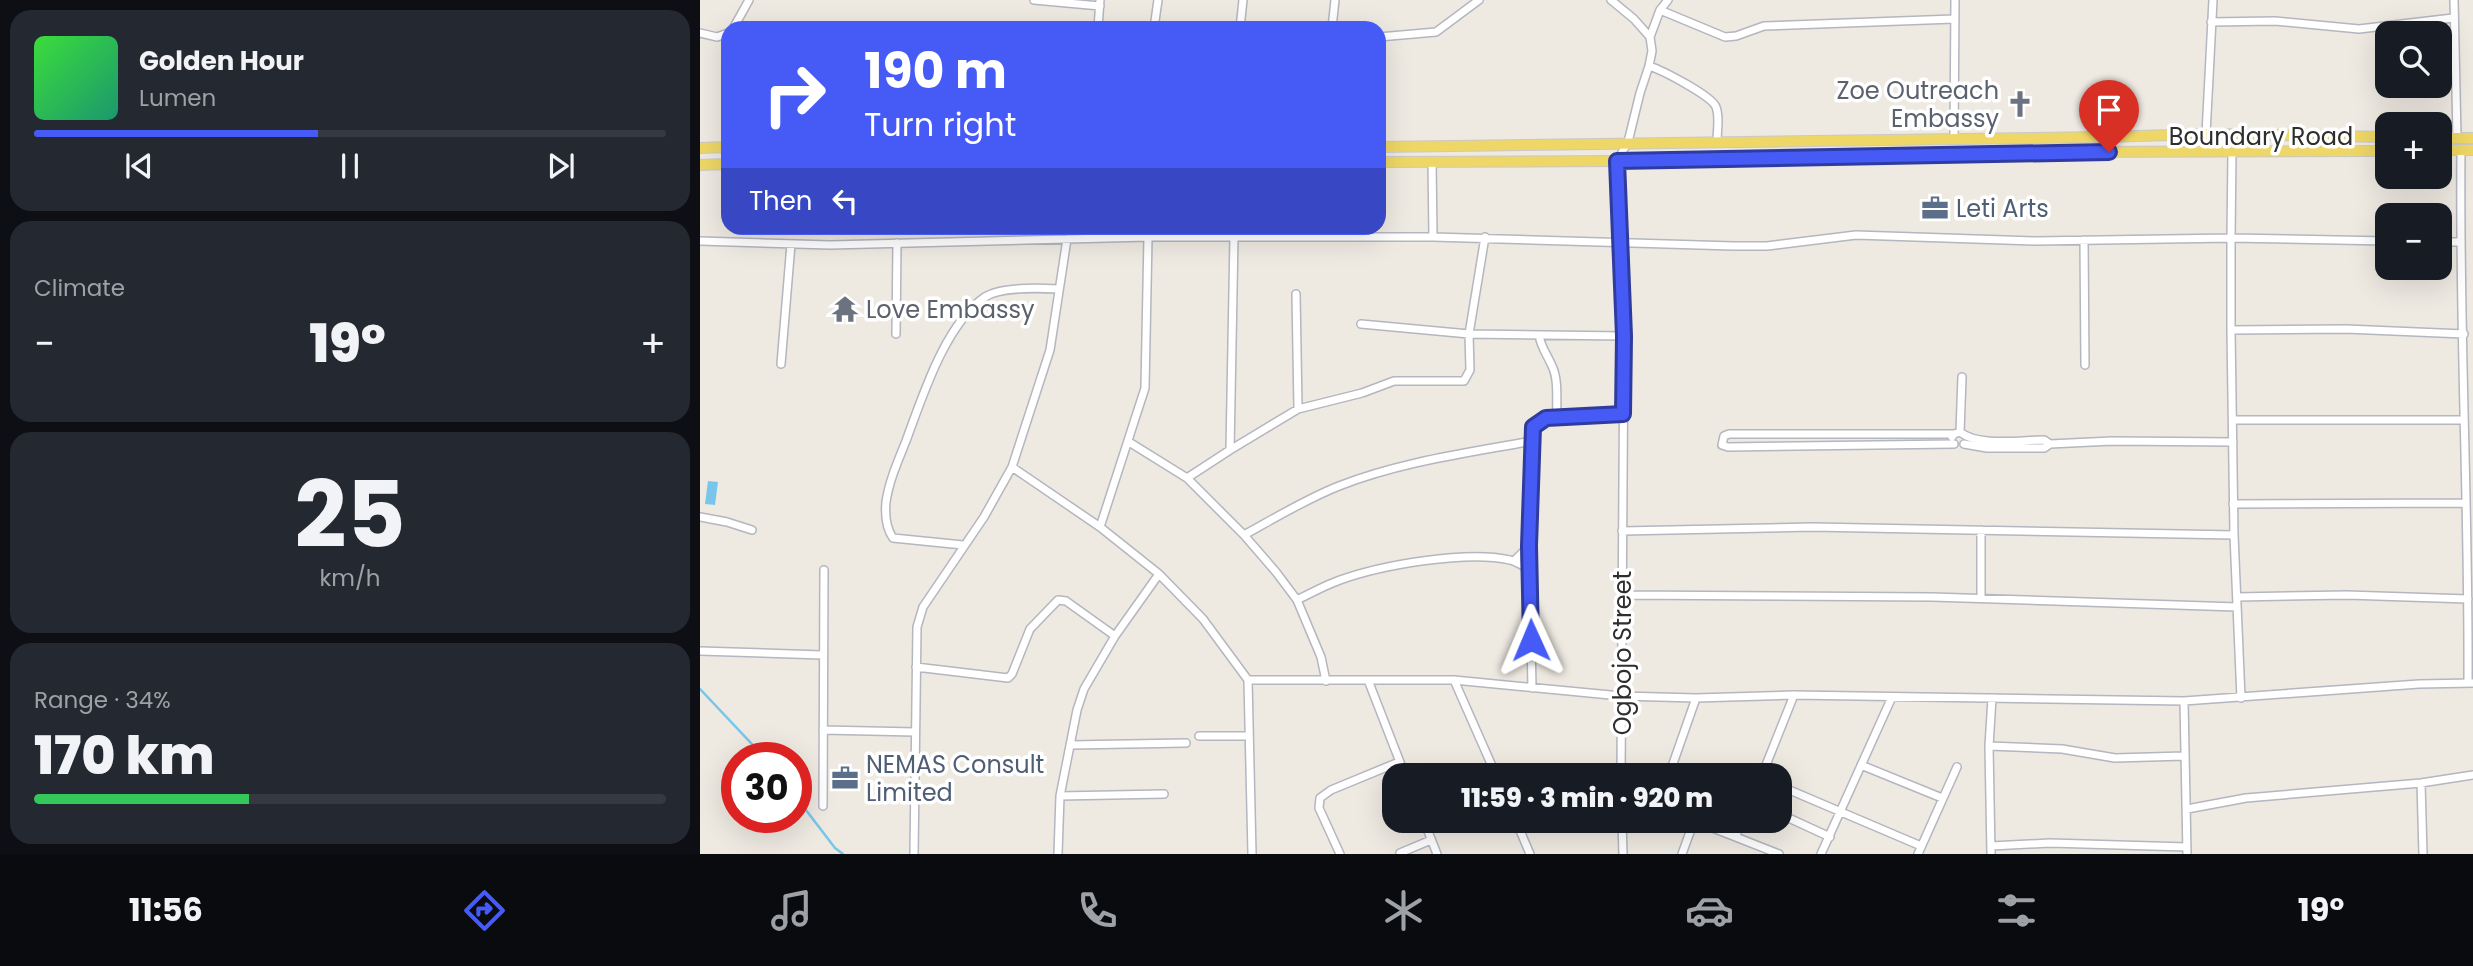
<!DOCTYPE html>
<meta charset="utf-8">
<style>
:root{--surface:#171b24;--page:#242831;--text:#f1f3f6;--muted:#9ea1a6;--line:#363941;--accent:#465bf6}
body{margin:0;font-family:Poppins,sans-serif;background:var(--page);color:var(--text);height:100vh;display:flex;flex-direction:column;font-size:26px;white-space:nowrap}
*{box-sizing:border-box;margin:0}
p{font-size:23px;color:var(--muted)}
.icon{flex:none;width:38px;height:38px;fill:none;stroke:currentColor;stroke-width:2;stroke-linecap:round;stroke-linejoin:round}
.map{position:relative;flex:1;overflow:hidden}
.side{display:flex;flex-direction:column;gap:10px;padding:10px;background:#0d0f14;width:700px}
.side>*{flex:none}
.top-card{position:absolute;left:21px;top:21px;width:665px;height:214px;border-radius:21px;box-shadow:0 7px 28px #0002;background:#465bf6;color:#fff;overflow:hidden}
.controls{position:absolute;left:1675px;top:21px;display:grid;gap:14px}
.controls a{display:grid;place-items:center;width:77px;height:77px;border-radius:14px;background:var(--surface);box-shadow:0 7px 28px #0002;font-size:35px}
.speed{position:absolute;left:21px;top:742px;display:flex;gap:14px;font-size:35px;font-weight:700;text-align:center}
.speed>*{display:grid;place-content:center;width:91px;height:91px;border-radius:50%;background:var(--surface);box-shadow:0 7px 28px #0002;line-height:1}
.speed .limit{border:10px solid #d22;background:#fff;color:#111}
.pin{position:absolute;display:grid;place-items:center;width:60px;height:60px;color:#fff;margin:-72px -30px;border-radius:50% 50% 50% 0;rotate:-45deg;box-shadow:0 0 7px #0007}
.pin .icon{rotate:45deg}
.me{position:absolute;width:77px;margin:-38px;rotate:359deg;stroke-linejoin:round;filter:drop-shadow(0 0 5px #0008)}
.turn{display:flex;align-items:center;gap:24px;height:147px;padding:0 28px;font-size:32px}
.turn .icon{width:91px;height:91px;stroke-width:2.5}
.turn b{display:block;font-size:49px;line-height:60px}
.then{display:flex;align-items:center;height:66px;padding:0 28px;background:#0003;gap:14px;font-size:26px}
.big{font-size:52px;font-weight:800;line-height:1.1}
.side .card{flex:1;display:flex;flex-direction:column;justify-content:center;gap:10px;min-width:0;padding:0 24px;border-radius:21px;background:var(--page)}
.side .dial{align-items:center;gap:0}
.dial b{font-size:91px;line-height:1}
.song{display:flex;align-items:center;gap:21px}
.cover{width:84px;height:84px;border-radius:10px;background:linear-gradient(135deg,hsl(120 70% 55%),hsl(160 70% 35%))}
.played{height:7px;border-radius:4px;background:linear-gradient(90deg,var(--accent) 45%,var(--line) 45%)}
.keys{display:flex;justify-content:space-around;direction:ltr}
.heat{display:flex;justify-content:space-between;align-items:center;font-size:38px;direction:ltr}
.charge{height:10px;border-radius:5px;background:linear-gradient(90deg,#34c759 34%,var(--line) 0)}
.trip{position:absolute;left:682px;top:763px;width:410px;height:70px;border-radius:21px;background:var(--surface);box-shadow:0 7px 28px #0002;font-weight:800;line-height:70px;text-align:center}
.tab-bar{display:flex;height:112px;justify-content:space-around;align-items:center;background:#090b0e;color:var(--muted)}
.tab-bar .icon{width:49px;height:49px}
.tab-bar .current{color:var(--accent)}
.tab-bar b{font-size:32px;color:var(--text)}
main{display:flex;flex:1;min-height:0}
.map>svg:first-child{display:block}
.water{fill:#78c6ec}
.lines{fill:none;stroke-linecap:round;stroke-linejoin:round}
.stream{stroke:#78c6ec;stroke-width:2.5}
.minor-casing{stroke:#b4b6c0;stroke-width:10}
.major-casing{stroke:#c9c9c9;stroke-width:12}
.minor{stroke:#fff;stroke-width:7}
.major{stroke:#eed766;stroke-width:10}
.route-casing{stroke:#2e3ba0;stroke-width:18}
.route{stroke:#465bf6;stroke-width:12}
.labels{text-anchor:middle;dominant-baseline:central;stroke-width:7;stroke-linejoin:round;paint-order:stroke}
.worship-label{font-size:24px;fill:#5b616d;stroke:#fff;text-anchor:end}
.street-label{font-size:24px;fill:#2e2e2e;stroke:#fff}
.service-label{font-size:24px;fill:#4e5e75;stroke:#fff;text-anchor:start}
</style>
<main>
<section class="side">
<div class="card">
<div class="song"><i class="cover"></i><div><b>Golden Hour</b><p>Lumen</p></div></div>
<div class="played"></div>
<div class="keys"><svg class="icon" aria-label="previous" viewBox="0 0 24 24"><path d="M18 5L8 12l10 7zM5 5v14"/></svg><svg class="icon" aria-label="pause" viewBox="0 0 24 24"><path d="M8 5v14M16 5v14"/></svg><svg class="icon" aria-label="next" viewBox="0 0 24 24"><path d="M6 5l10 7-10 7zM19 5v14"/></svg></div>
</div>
<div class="card"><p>Climate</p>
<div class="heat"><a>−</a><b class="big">19°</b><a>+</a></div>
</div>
<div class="card dial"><b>25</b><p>km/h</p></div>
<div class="card"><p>Range · 34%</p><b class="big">170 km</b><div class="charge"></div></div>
</section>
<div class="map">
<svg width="1773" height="854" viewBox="0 0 1773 854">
<rect width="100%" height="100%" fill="#eee9e1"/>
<path class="water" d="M8,481L18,482L15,505L5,504Z"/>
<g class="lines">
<path class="stream" d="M0,689L65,758
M96,797L135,848L143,854"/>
<defs>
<path id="minor" d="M334,0L400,6
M911,0L934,19L950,37
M1754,0L1757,138
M960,10L1025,37L1036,36L1064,26L1254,19
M1511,22L1575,21L1659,29L1753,18
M35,26L69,28
M34,27L49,0
M398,28L400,0
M454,28L458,0
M540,28L543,0
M632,28L635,0
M0,33L17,37L28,33
M679,37L736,32L779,0
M949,66C962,70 1012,96 1016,107C1020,117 1017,131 1017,141
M1506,134L1513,0
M1535,135L1532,151L1531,238V330L1534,535L1541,698
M1254,138L1255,0
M1761,150C1759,327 1769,505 1768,682
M732,161L733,237
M1384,240L1385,365
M0,241L130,245L448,237H733L1033,246H1067L1156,235L1336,241L1531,238L1687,241
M1740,242H1760
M596,294L598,409
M661,324L769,334L924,336
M1531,330L1646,329L1764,334
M196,334L197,243
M839,335C841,348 847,354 852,366C859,380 856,401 857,417
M81,364L91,244
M1533,420H1764
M1260,432L1262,377
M1252,437L1254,434L1260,432C1278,447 1322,440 1344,440L1350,444
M429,442L487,478L544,535L576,572L597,600L621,657L626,681
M1254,444L1028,447L1022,445L1024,436L1029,434H1254
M1264,444L1287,448H1344L1350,444L1412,441L1533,442
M530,450L598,409L662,393L694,381H764L770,370L769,334L785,237
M312,467L400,527L459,574L503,619L548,680L552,854
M487,478L530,450L534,237
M1533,504L1765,503
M0,517L27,522L52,530
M400,527L445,388L448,237
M1281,530V598
M922,531L1113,527L1534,535
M544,535C575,518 606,499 639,486C700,462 767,453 832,441
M263,545L193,538C186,528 185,513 186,502C189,481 198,461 206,441C222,398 245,324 285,297C300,287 340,288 358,289
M814,561L829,546
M922,595L1232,597L1537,607
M1537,597L1647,595L1768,599
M597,600C611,593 626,585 640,580C682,565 767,550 810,560C817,562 823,566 829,569
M0,651L122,655
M216,667L308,678L312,674L330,629L358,600L366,601L415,636
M548,680H754L921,696L996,698L1094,695L1484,701L1719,684L1773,683
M668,680L705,775
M754,680L796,775
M832,688L829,546L833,427L838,422L846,418L923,414
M1484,701L1487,854
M123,730L215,732
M499,736H549
M370,745L486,743
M1289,746L1362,749L1415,758L1484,756
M1161,765L1242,798
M973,768L991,775
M921,775L924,336L917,161L928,142L940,93L949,66L952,51L950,37L960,10L968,0
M969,775L996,698
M1062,775L1094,695
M1721,783L1723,854
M1080,786L1221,846
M360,796L464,794
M123,806L124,570
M1487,809L1546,798L1721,783L1773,775
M1080,814L1130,837
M724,821L737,854
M816,821L830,854
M922,821L923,854
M995,821L1079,854
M1036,835L1042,821
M1291,846L1350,843L1487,847
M700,853L731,840
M214,854L217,627L223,607L284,517L312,467L350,350L367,239
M358,854L360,796L377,710L384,689L415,636L459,574
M640,854L619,808L620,798L631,790L699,762
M982,854L994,821
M1121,854L1192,697
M1218,854L1257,767
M1291,854L1289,746L1292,698"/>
<path id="major" d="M1740,138H1773
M679,147L1404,137L1506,134L1687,137
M0,148L28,147
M1740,150H1773
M679,162L917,161L1360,152L1687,151
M0,165L28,164"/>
</defs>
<use href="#minor" class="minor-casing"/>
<use href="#major" class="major-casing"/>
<use href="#minor" class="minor"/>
<use href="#major" class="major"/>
</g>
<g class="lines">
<defs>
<path id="route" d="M831,640L829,546L833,427L846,418L923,414L924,336L917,161L1409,152"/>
</defs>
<use href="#route" class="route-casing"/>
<use href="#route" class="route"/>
</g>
<defs>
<symbol id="church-bare" viewBox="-9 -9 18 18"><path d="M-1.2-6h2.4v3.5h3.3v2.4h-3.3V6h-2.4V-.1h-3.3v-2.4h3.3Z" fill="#6b7280" stroke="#fff" stroke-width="2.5" paint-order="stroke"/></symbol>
<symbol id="office-bare" viewBox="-9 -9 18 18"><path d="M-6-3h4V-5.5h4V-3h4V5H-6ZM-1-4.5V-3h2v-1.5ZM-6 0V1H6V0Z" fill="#5c6f8a" stroke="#fff" stroke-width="2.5" paint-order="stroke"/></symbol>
<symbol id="temple-bare" viewBox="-9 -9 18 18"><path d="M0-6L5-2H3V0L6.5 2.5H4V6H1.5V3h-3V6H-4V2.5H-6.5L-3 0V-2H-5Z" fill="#6b7280" stroke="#fff" stroke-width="2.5" paint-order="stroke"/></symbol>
</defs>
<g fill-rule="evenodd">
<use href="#church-bare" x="1301" y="85" width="38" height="38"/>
<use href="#office-bare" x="1216" y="189" width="38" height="38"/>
<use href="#temple-bare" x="126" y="290" width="38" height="38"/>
<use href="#office-bare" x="126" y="759" width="38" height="38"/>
</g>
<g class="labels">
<g class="worship-label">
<text x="1299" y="90">Zoe Outreach<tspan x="1299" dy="28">Embassy</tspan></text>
<text x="166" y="309" text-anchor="start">Love Embassy</text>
</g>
<g class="street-label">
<text x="1561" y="136">Boundary Road</text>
<text transform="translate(922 653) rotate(-90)">Ogbojo Street</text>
</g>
<g class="service-label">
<text x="1256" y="208">Leti Arts</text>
<text x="166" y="764">NEMAS Consult<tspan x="166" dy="28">Limited</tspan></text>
</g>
</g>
</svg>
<div class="controls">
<a><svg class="icon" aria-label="search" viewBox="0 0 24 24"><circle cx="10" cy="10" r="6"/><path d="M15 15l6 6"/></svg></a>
<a>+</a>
<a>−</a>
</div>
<div class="speed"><div class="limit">30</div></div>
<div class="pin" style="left:1409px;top:152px;background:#d93025"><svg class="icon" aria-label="arrive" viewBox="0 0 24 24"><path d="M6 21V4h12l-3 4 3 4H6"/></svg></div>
<svg class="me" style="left:831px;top:640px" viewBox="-20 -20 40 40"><path d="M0-17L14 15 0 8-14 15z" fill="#465bf6" stroke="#fff" stroke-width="4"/></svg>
<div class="trip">11:59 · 3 min · 920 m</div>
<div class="top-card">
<div class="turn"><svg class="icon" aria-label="right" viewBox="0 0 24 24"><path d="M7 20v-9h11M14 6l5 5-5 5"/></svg><div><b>190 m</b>Turn right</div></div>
<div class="then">Then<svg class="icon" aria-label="left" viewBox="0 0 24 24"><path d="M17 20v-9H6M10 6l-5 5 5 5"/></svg></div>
</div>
</div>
</main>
<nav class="tab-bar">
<b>11:56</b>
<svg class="icon current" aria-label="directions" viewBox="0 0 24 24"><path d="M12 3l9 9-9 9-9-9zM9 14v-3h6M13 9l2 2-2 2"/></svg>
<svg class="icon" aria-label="music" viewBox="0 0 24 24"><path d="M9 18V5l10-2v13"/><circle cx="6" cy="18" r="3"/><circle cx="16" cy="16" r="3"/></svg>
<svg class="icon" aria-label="phone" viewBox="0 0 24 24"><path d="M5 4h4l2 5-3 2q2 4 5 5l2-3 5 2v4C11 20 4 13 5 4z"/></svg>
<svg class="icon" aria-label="climate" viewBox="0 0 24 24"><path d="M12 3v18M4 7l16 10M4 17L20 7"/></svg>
<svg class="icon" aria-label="car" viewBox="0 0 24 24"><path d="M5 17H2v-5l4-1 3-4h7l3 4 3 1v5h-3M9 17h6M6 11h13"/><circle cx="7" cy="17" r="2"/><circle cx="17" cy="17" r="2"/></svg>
<svg class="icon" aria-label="filters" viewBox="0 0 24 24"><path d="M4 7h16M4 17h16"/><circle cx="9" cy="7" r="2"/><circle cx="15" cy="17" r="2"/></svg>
<b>19°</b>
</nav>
